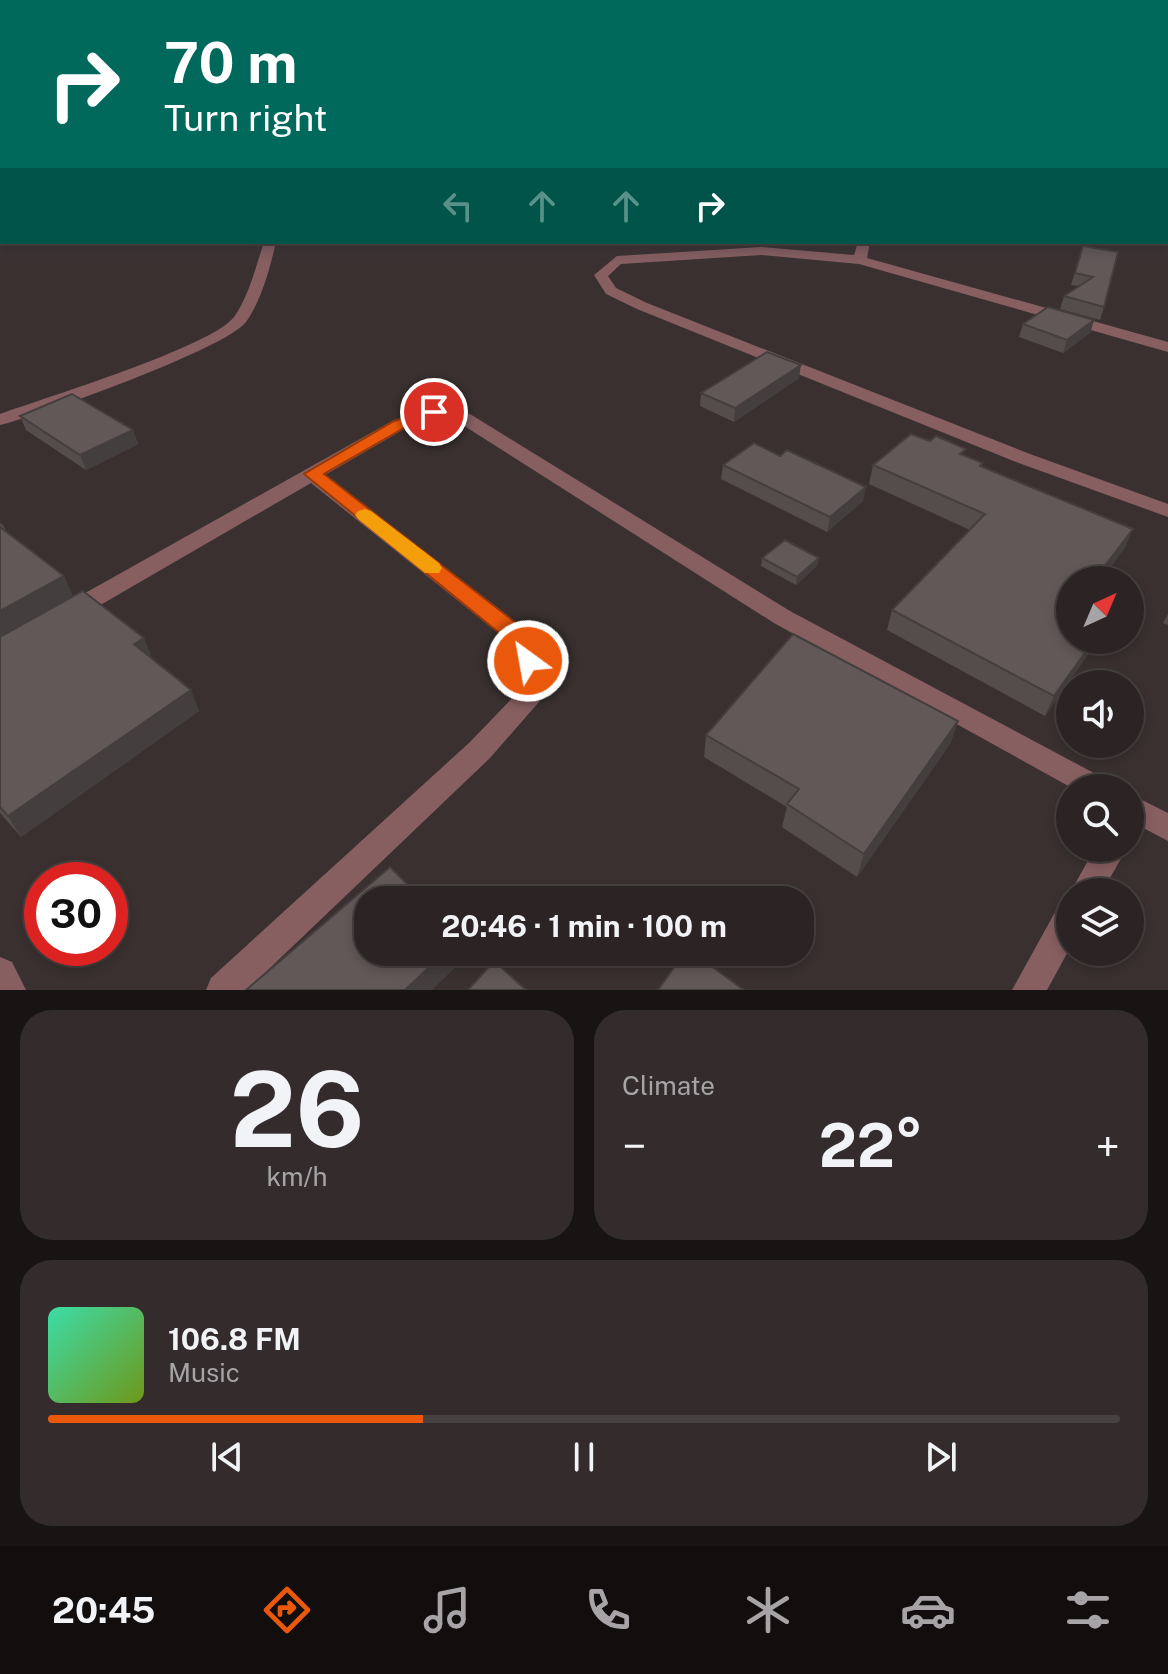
<!DOCTYPE html>
<meta charset="utf-8">
<style>
:root{--surface:#2c2424;--page:#342c2c;--text:#f1f3f6;--muted:#a6a4a6;--line:#484141;--accent:#ea580c}
body{margin:0;font-family:"Public Sans",sans-serif;background:var(--page);color:var(--text);height:100vh;display:flex;flex-direction:column;font-size:30px;white-space:nowrap}
*{box-sizing:border-box;margin:0}
p{font-size:26px;color:var(--muted)}
.icon{flex:none;width:44px;height:44px;fill:none;stroke:currentColor;stroke-width:2;stroke-linecap:round;stroke-linejoin:round}
.map{position:relative;height:990px;overflow:hidden}
.details{display:flex;flex-direction:column;gap:20px;padding:20px;background:#181414;flex:1}
.details>*{flex:none}
.top-card{position:absolute;left:0px;top:0px;width:1168px;height:244px;box-shadow:0 4px 12px #0003,0 0 0 2px var(--line);background:#00695c;color:#fff;overflow:hidden}
.needle{width:52px;rotate:44deg}
.fabs{position:absolute;left:1056px;top:566px;display:grid;gap:16px}
.fabs a{display:grid;place-items:center;width:88px;height:88px;border-radius:50%;background:var(--surface);box-shadow:0 4px 12px #0003,0 0 0 2px var(--line);font-size:40px}
.speed{position:absolute;left:24px;top:862px;display:flex;gap:16px;font-size:40px;font-weight:700;text-align:center}
.speed>*{display:grid;place-content:center;width:104px;height:104px;border-radius:50%;background:var(--surface);box-shadow:0 4px 12px #0003,0 0 0 2px var(--line);line-height:1}
.speed .limit{border:12px solid #d22;background:#fff;color:#111}
.pin{position:absolute;display:grid;place-items:center;width:68px;height:68px;color:#fff;margin:-34px;border:4px solid #fff;border-radius:50%;box-shadow:0 2px 8px #0007}
.me{position:absolute;width:88px;margin:-44px;rotate:328deg;stroke-linejoin:round;filter:drop-shadow(0 0 6px #0008)}
.turn{display:flex;align-items:center;gap:28px;height:168px;padding:0 32px;font-size:36px}
.turn .icon{width:104px;height:104px;stroke-width:2.5}
.turn b{display:block;font-size:56px;line-height:68px}
.lanes{display:flex;align-items:center;height:76px;padding:0 32px;background:#0003;justify-content:center;gap:40px;direction:ltr}
.lanes .off{opacity:.35}
.big{font-size:60px;font-weight:700;line-height:1.1}
.details .tile{flex:1;display:flex;flex-direction:column;justify-content:center;gap:12px;min-width:0;padding:0 28px;border-radius:32px;background:var(--page)}
.details .dial{align-items:center;gap:0}
.dial b{font-size:104px;line-height:1}
.song{display:flex;align-items:center;gap:24px}
.cover{width:96px;height:96px;border-radius:12px;background:linear-gradient(135deg,hsl(160 70% 55%),hsl(80 70% 35%))}
.played{height:8px;border-radius:4px;background:linear-gradient(90deg,var(--accent) 35%,var(--line) 35%)}
.keys{display:flex;justify-content:space-around;direction:ltr}
.heat{display:flex;justify-content:space-between;align-items:center;font-size:44px;direction:ltr}
.details .tiles{flex:1;display:grid;gap:20px;grid-template-columns:1fr 1fr}
.tile:last-child{grid-column:span 2}
.trip{position:absolute;left:354px;top:886px;width:460px;height:80px;border-radius:32px;background:var(--surface);box-shadow:0 4px 12px #0003,0 0 0 2px var(--line);font-weight:700;line-height:80px;text-align:center}
.tabs{display:flex;height:128px;justify-content:space-around;align-items:center;background:#120e0e;color:var(--muted)}
.tabs .icon{width:56px;height:56px}
.tabs .active{color:var(--accent)}
.tabs b{font-size:36px;color:var(--text)}
.map>svg:first-child{display:block}
.lines{fill:none;stroke-linecap:round;stroke-linejoin:round}
.minor{fill:#875f61;fill-rule:evenodd}
.wall{fill:#554c4c}
.shaded-wall{fill:#453e3e}
.building{fill:#635858;stroke:#453e3e;stroke-width:2}
.route{fill:#ea580c;stroke:#983908;stroke-width:2}
.slow{fill:#f59e0b}
</style>
<div class="map">
<svg width="1168" height="990" viewBox="0 0 1168 990">
<rect width="100%" height="100%" fill="#3a3030"/>
<g class="lines">
<path class="minor" d="M0,236L2,242L7,243L0,244Z
M77,242H203L197,246H83Z
M264,242H276C270,268 262,299 246,322C227,348 39,416 0,425V414C44,398 211,347 234,317C249,296 256,266 264,242Z
M858,242H870L867,258L1168,342V352L859,264L761,255L621,264L608,276L616,288L647,303L1030,454L1168,504V517L1016,462L637,309L606,294L594,275L617,256L761,247L854,255Z
M434,407L470,414L790,611L1107,780L1111,788H1072L774,623L458,422L435,418L406,428L325,475L525,629L552,687L490,758L247,990H206L211,978L470,742L525,685L507,640L311,483L78,618H62L58,612L62,606L394,420Z
M1130,794L1168,813V841L1130,821Z
M1095,848H1127L1102,892L1070,893Z
M1070,901V948L1047,990H1012L1059,905Z
M0,957L12,962L26,990H0Z"/>
</g>
<path class="wall" d="M1166,129H1168V173L1166,172Z
M0,131H2V196H0Z
M1083,246L1104,307L1100,320L1060,309L1064,296L1079,286L1071,285Z
M1094,320L1090,333L1063,353L1019,337L1023,324Z
M799,378L734,422L700,406L701,393Z
M20,416L133,430L138,444L86,470L26,430Z
M930,441L964,456L982,467L1125,548L1070,580L1098,640L1045,716L887,630L892,610L970,530L869,484L873,465Z
M780,456L863,501L827,532L721,479L723,465Z
M0,523L3,525L6,531L64,576L73,597L152,658L199,711L21,837L0,813Z
M762,558H819L817,566L796,585L761,566Z
M1168,614V625L1163,623Z
M958,721L950,744L857,877L782,827L787,807L704,757L706,735Z"/>
<path class="shaded-wall" d="M1094,320L1090,333L1063,353L1067,340Z
M801,365L799,378L734,422L735,408Z
M133,430L138,444L86,470L80,455Z
M866,487L863,501L827,532L830,517Z
M1133,529L1125,548L1101,580H1094Z
M819,558L817,566L796,585L797,577Z
M64,576L73,597L0,638V611Z
M144,638L152,658L134,644Z
M1094,640H1098L1045,716L1054,696Z
M191,690L199,711L21,837L8,816Z
M958,721L950,744L857,877L864,854Z
M445,952H463L464,959L432,990H405Z"/>
<path class="building" d="M1166,129L1168,138V163H1166Z
M0,131H2V187H0L1,143H0Z
M1083,246L1118,252L1104,307L1064,296L1093,277L1075,273Z
M1048,307L1094,320L1067,340L1023,324Z
M767,352L801,365L735,408L701,393Z
M72,394L133,430L80,455L20,416Z
M911,434L930,441L936,436L966,449L960,454L983,463L980,466L1133,529L1094,580H1070V640H1094L1054,696L892,610L985,514L873,465Z
M754,443L780,456L787,450L866,487L830,517L723,465Z
M0,527L64,576L0,611Z
M785,540L819,558L797,577L762,558Z
M83,591L144,638L134,644L191,690L8,816L0,807V637Z
M793,634L958,721L864,854L787,804L799,789L706,735Z
M390,867L423,900H368V952H445L405,990H246Z
M685,952H692L744,990H658Z
M494,961L526,990H468Z"/>
<linearGradient id="sky" x2="0" y2="1"><stop stop-color="#201a1a"/><stop offset="0.48" stop-color="#4f4e59"/><stop offset="1" stop-color="#4f4e59" stop-opacity="0"/></linearGradient>
<rect width="1168" height="267" fill="url(#sky)"/>
<path class="route" d="M434,407L442,412L440,416L406,427L324,474L525,630L539,661L536,667L528,670L520,667L508,640L304,474L394,421Z"/>
<path class="slow" d="M365,509L371,511L439,563L442,568L439,573H425L358,519L355,515L358,511Z"/>
</svg>
<div class="fabs">
<a><svg class="needle" viewBox="-14 -14 28 28"><path d="M0-13l5 13h-10z" fill="#e53935"/><path d="M0 13l5-13h-10z" fill="#a6a4a6"/></svg></a>
<a><svg class="icon" aria-label="sound" viewBox="0 0 24 24"><path d="M4 9h4l5-4v14l-5-4H4zM17 9q2 3 0 6"/></svg></a>
<a><svg class="icon" aria-label="search" viewBox="0 0 24 24"><circle cx="10" cy="10" r="6"/><path d="M15 15l6 6"/></svg></a>
<a><svg class="icon" aria-label="layers" viewBox="0 0 24 24"><path d="M12 4l9 5-9 5-9-5zM3 14l9 5 9-5"/></svg></a>
</div>
<div class="speed"><div class="limit">30</div></div>
<div class="pin" style="left:434px;top:412px;background:#d93025"><svg class="icon" aria-label="arrive" viewBox="0 0 24 24"><path d="M6 21V4h12l-3 4 3 4H6"/></svg></div>
<svg class="me" style="left:528px;top:661px" viewBox="-20 -20 40 40"><circle r="17" fill="#ea580c" stroke="#fff" stroke-width="3"/><path d="M0-11L8 9 0 5-8 9z" fill="#fff"/></svg>
<div class="trip">20:46 · 1 min · 100 m</div>
<div class="top-card">
<div class="turn"><svg class="icon" aria-label="right" viewBox="0 0 24 24"><path d="M7 20v-9h11M14 6l5 5-5 5"/></svg><div><b>70 m</b>Turn right</div></div>
<div class="lanes"><svg class="icon off" aria-label="left" viewBox="0 0 24 24"><path d="M17 20v-9H6M10 6l-5 5 5 5"/></svg><svg class="icon off" aria-label="ahead" viewBox="0 0 24 24"><path d="M12 20V5M6 11l6-6 6 6"/></svg><svg class="icon off" aria-label="ahead" viewBox="0 0 24 24"><path d="M12 20V5M6 11l6-6 6 6"/></svg><svg class="icon" aria-label="right" viewBox="0 0 24 24"><path d="M7 20v-9h11M14 6l5 5-5 5"/></svg></div>
</div>
</div>
<section class="details">
<div class="tiles">
<div class="tile dial"><b>26</b><p>km/h</p></div>
<div class="tile"><p>Climate</p>
<div class="heat"><a>−</a><b class="big">22°</b><a>+</a></div>
</div>
<div class="tile">
<div class="song"><i class="cover"></i><div><b>106.8 FM</b><p>Music</p></div></div>
<div class="played"></div>
<div class="keys"><svg class="icon" aria-label="previous" viewBox="0 0 24 24"><path d="M18 5L8 12l10 7zM5 5v14"/></svg><svg class="icon" aria-label="pause" viewBox="0 0 24 24"><path d="M8 5v14M16 5v14"/></svg><svg class="icon" aria-label="next" viewBox="0 0 24 24"><path d="M6 5l10 7-10 7zM19 5v14"/></svg></div>
</div>
</div>
</section>
<nav class="tabs">
<b>20:45</b>
<svg class="icon active" aria-label="directions" viewBox="0 0 24 24"><path d="M12 3l9 9-9 9-9-9zM9 14v-3h6M13 9l2 2-2 2"/></svg>
<svg class="icon" aria-label="music" viewBox="0 0 24 24"><path d="M9 18V5l10-2v13"/><circle cx="6" cy="18" r="3"/><circle cx="16" cy="16" r="3"/></svg>
<svg class="icon" aria-label="phone" viewBox="0 0 24 24"><path d="M5 4h4l2 5-3 2q2 4 5 5l2-3 5 2v4C11 20 4 13 5 4z"/></svg>
<svg class="icon" aria-label="climate" viewBox="0 0 24 24"><path d="M12 3v18M4 7l16 10M4 17L20 7"/></svg>
<svg class="icon" aria-label="car" viewBox="0 0 24 24"><path d="M5 17H2v-5l4-1 3-4h7l3 4 3 1v5h-3M9 17h6M6 11h13"/><circle cx="7" cy="17" r="2"/><circle cx="17" cy="17" r="2"/></svg>
<svg class="icon" aria-label="filters" viewBox="0 0 24 24"><path d="M4 7h16M4 17h16"/><circle cx="9" cy="7" r="2"/><circle cx="15" cy="17" r="2"/></svg>
</nav>
